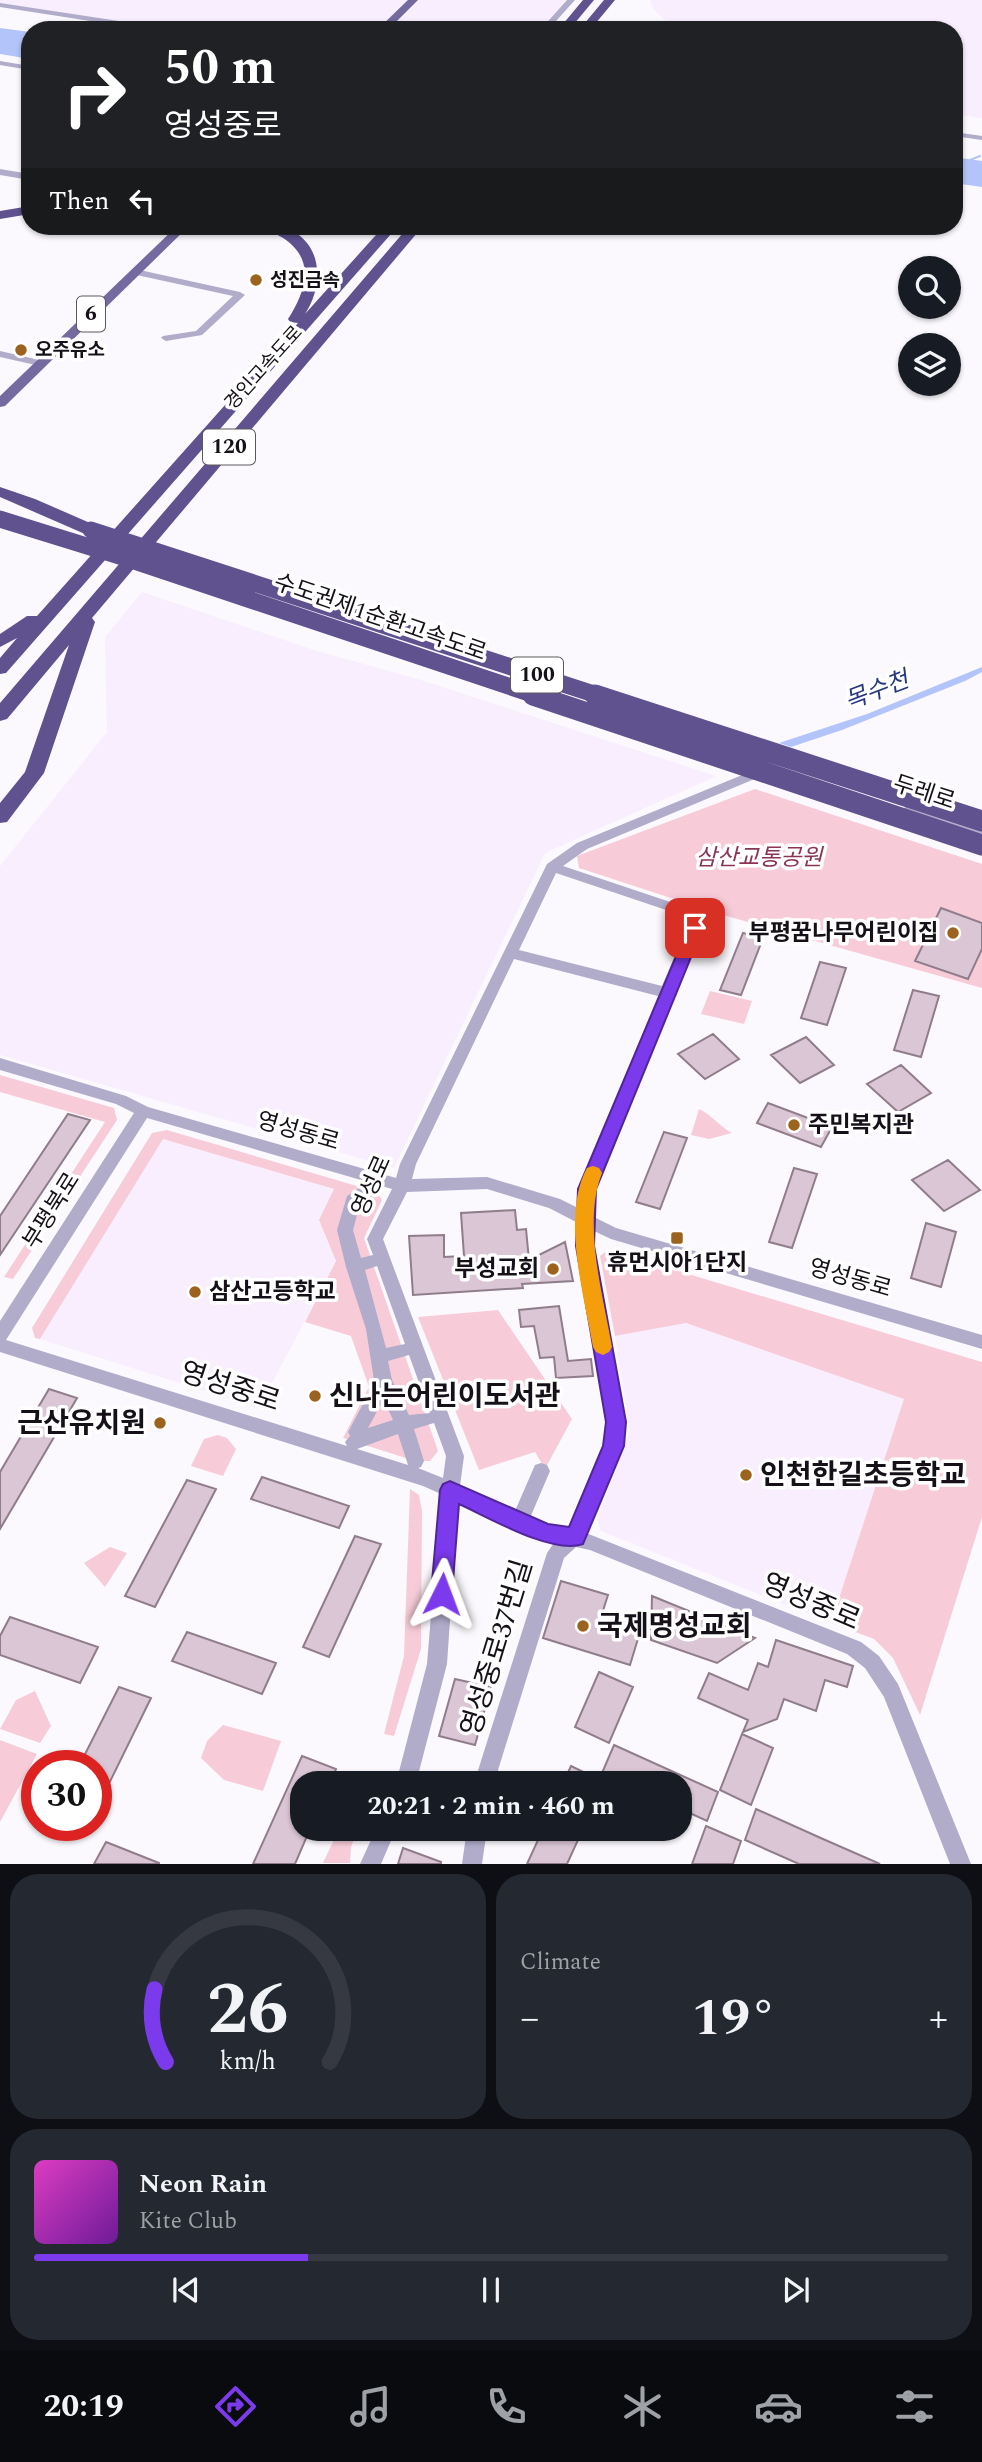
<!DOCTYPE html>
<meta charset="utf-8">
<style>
:root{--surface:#171b24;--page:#242831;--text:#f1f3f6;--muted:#9ea1a6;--line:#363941;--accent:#7c3aed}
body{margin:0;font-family:Spectral,"Noto Sans KR",serif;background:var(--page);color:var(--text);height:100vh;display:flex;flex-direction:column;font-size:26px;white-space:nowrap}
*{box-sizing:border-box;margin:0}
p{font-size:23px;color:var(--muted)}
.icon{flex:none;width:38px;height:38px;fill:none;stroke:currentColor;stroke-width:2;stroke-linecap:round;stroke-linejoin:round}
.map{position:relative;height:1864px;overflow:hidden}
.side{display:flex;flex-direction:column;gap:10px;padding:10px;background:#0d0f14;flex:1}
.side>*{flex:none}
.top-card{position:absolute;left:21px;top:21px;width:942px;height:214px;border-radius:28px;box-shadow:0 2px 5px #0004;background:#202124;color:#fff;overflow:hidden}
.buttons{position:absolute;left:898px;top:256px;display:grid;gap:14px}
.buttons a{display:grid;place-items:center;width:63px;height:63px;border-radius:50%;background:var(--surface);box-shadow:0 2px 5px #0004;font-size:35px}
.speed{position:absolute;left:21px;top:1750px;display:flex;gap:14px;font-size:35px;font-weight:700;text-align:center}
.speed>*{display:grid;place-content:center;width:91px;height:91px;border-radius:50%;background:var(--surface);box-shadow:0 2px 5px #0004;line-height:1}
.speed .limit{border:10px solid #d22;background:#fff;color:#111}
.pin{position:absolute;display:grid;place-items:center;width:60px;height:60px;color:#fff;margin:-30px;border-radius:14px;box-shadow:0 4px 10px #0006}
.me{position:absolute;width:77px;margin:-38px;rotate:3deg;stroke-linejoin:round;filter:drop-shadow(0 0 5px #0008)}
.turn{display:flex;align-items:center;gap:24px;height:147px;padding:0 28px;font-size:32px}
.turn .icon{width:91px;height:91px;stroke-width:2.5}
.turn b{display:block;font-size:49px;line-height:60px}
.then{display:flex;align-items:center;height:66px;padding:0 28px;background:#0003;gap:14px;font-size:26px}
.big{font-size:52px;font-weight:700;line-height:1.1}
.side .widget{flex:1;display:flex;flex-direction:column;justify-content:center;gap:10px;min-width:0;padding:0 24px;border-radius:28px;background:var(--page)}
.side .dial{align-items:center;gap:0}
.dial svg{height:182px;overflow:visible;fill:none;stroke:var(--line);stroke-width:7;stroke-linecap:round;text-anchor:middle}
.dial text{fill:var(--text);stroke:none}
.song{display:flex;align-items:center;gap:21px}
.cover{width:84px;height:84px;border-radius:10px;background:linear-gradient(135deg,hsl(310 70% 55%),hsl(280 70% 35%))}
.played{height:7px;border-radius:4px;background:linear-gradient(90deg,var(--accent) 30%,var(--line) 30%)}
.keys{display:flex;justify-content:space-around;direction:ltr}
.heat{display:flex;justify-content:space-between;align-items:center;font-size:38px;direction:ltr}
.side .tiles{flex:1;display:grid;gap:10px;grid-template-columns:1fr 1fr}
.widget:last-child{grid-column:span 2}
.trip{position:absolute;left:290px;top:1771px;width:402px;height:70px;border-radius:28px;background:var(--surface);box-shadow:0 2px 5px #0004;font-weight:700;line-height:70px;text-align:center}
.menu{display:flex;height:112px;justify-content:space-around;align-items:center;background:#090b0e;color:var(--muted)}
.menu .icon{width:49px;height:49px}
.menu .on{color:var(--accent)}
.menu b{font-size:32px;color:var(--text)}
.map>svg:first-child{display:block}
.built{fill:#f8eefe}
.green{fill:#f7ccd8}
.water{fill:#b2c4f9}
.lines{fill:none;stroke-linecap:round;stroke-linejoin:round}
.stream{stroke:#b2c4f9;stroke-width:2}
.building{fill:#dbc6d5;stroke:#907d8b;stroke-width:2}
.minor{fill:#b0acca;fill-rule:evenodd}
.major{fill:#746a9f;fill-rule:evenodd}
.highway{fill:#5f528f;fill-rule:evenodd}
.highway-bridge-far1{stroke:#5f528f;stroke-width:17}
.highway-bridge{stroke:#5f528f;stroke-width:21}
.route{fill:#7c3aed;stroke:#51269a;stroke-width:2}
.slow{fill:#f59e0b}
.poi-dot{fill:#9b631e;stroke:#fff;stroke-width:2.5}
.labels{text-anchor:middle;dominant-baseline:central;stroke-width:7;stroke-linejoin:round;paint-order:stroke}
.far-poi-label{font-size:19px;font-weight:bold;fill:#161118;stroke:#fff;text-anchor:start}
.far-street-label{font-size:19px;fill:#161118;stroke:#fff}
.shield{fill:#fff;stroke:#5c585d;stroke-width:2}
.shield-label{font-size:21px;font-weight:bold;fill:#161118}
.street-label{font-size:23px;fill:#161118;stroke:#fff}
.park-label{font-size:23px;font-style:italic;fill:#8c3355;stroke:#fff}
.poi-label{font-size:23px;font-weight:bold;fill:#161118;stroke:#fff;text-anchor:end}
.water-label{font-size:24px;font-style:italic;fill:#273882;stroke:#fff}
.near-street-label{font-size:28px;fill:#161118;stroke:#fff}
.near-poi-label{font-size:28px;font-weight:bold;fill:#161118;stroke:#fff;text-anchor:start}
</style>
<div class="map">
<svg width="982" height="1864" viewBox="0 0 982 1864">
<rect width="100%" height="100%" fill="#fbf9fd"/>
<path class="built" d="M0,0H566L539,30H191L124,23L0,5Z
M650,0H982V118L954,114V30H676L653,9Z
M142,592L317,651L418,679L716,776L545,853L394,1168L0,1055V866L107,732L105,637Z
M163,1139L334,1189L319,1220L336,1261L259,1408L40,1339Z
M686,1323L905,1399L831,1623L601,1531L597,1520L630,1431L615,1336Z"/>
<path class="green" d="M755,789L982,864V988L723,915L579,868L577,856Z
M710,991L752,1001L744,1024L701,1014Z
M0,1075L114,1108L117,1120L13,1279L4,1277L105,1122L0,1092Z
M699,1109C712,1115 719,1126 732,1133L709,1139L691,1135Z
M167,1130L377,1192L382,1200L364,1238L438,1451L430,1461H415L343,1438L369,1387L351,1336L305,1322L336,1261L319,1220L334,1189L163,1139L40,1339L35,1338L32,1328L152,1133Z
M608,1250L982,1362V1517L920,1715L893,1658L874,1639L831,1623L904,1399L686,1323L615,1336L600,1256Z
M498,1310L572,1419L545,1469L535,1452L479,1470L418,1317Z
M218,1435L227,1438L236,1449L223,1476L191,1466L204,1439Z
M410,1489L419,1495L422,1511L421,1649L394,1736L384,1734L404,1656Z
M110,1547L127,1553L105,1587L84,1563Z
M35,1691L51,1726L40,1743L0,1729L16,1700Z
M223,1725L281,1741L263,1791L224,1780L201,1758L207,1741Z
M0,1740L37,1754L0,1822Z
M339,1829H358L351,1847L350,1863H323Z"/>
<path class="water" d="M0,28L30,32V59L0,54Z
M954,157L982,161V187L954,183Z
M982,667V672L965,681L842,730L791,747L779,743L867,714Z"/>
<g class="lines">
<path class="stream" d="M970,160L980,156"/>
</g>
<path class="building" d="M941,908L982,923V949L968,979L915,961Z
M743,933L763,938L741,995L720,990Z
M820,962L846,968L827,1025L801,1018Z
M913,990L939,996L921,1057L894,1050Z
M713,1034L739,1059L705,1079L678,1054Z
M806,1037L834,1065L800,1083L771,1055Z
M901,1065L931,1093L898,1112L867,1084Z
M768,1103L832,1127L821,1147L757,1123Z
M68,1114L90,1120L0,1255V1216Z
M664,1132L687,1138L660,1209L636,1202Z
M948,1160L980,1190L944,1211L912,1180Z
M794,1168L817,1174L792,1248L769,1242Z
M515,1210L517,1230L526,1229L529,1260L565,1242L573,1281L522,1284L523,1288L413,1295L409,1236L444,1235V1257L464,1256L461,1213Z
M926,1223L956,1232L941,1287L911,1278Z
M559,1306L568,1361L591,1359L593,1376L556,1378L554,1357L540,1358L534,1326L521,1327L519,1310Z
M49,1389L77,1398L0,1529V1472Z
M262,1477L349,1506L339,1528L251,1499Z
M187,1480L216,1489L155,1607L125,1596Z
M355,1536L381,1544L329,1657L303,1647Z
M561,1581L608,1595L600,1620L640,1632L630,1665L543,1638Z
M652,1596L755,1638L717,1663L651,1640Z
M10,1617L98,1647L80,1683L0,1655V1636Z
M187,1632L276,1663L262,1694L172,1661Z
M776,1640L853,1666L847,1687L825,1680L816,1711L784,1699L777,1719L743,1732L748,1720L698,1698L709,1673L748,1690L758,1663L768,1667Z
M599,1672L633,1687L609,1743L575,1727Z
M455,1679L491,1687L475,1745L439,1736Z
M119,1687L151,1698L96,1810V1766H79Z
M742,1734L773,1748L751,1805L720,1790Z
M614,1745L718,1792L707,1821L681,1809V1783H624L602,1773Z
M302,1756L336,1769L330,1783H303V1829H310L295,1864H253Z
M571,1766L606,1783H563Z
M756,1809L823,1839L880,1864H799L745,1840Z
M706,1826L741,1841L733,1864H692Z
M543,1829H583L567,1864H527Z
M106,1842L159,1863V1864H94Z
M403,1848L441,1862V1864H398Z"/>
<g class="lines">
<path class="minor" d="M567,0H575L548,30H540Z
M0,3L152,26L156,24L195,30H148L0,7Z
M0,61L30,66V70L0,65Z
M954,132L982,136V140L954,136Z
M0,169L30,174V180L0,175Z
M160,226H177L184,229L180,232Z
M135,269L240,292L245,295L202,335L166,341L161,338L163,336L196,331L233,296L132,274L130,272Z
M0,351L44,361L45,363L40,366L0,357Z
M764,766L769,767L770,770L769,773L587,849L563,866L694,910L703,921L595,1189L594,1217L616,1228L982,1335V1349L611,1239L594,1231L593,1246L625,1422L623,1446L586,1533L861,1642L879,1656L898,1684L971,1864H950L884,1697L865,1668L847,1654L590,1550L576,1547L564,1558L494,1783H474L547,1553L554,1543L513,1528L458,1503L447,1664L416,1783H396L427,1664L441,1494L423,1486L0,1352V1321L134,1113L116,1104L0,1070V1058L126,1096L148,1107L396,1178L400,1164L547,864L577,843ZM556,873L684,916L689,922L662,986L519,950ZM514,959L658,996L579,1189L578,1208L560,1199L487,1177L412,1179L416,1164ZM147,1118L392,1189L367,1239L373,1255L361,1258L353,1230L360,1204L376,1194L378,1190L376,1186C365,1182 356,1190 347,1196L337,1230L346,1267L366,1329L374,1380L379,1389L370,1391L348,1432L350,1436L345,1442L347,1446L6,1340ZM487,1189L549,1208L578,1223L577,1246L607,1422L605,1446L569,1529L547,1525L530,1518L550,1471L547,1465L541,1463L535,1465L515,1511L460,1486L464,1456L383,1239L407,1192ZM377,1266L405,1344L386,1348L365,1270ZM409,1355L430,1413L409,1415L392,1380L388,1361ZM381,1404L386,1405L393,1420L368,1428ZM434,1423L446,1456L443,1478L418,1468L421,1467L424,1461L414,1429ZM398,1434L408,1465L357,1449Z
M910,806L982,829V838L905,813L903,810L905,807Z
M376,1829H396L381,1864H360Z
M467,1829H487L482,1864H462Z"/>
<path class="major" d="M408,0H418L388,30H377Z
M177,226H189L5,406L0,407V396Z"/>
<path class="highway" d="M583,0H594L569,30H558Z
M604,0H615L590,30H579Z
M30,206V214L0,219V211Z
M265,226C317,224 330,276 305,314L384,226H398L6,673L0,674V658L17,638L0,647V634L27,616H37L298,323L290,322L288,319C302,297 315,268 293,246C285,237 273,234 265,226Z
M409,226H423L92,618L95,622L44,773L7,822L0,823V803L25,772L69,645L7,719L0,721V703Z
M464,226H582C567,238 493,231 471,230Z
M0,487L35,499L97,526L99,530L91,535L85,534L0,497Z"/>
<path class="highway-bridge-far1" d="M0,519L119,556L538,696
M91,530L600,696"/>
<path class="highway-bridge" d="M533,695L982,845
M595,695L982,821"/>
</g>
<path class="route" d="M695,923L703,928L596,1189L594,1246L626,1422L624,1446L583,1544C552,1555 488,1517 459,1504L452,1594L449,1601L442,1603L434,1601L431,1594L440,1490L443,1484L450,1481L548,1524L569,1527L603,1446L606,1422L576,1246L578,1189L688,928Z"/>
<path class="slow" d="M593,1166L599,1168L602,1173C582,1223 603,1295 612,1347L609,1352L603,1355L596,1352L593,1347C584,1295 561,1216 587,1168Z"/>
<g class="poi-dot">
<circle cx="256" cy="280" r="7"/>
<circle cx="21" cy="350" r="7"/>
<circle cx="953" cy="933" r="7"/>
<circle cx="794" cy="1125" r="7"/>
<rect x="670" y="1231" width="14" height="14" rx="3.5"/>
<circle cx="553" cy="1269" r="7"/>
<circle cx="195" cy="1292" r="7"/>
<circle cx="315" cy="1396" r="7"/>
<circle cx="160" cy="1423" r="7"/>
<circle cx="746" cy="1475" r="7"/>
<circle cx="583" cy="1626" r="7"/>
</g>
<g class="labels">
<g class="far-poi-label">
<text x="270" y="280">성진금속</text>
<text x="35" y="350">오주유소</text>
</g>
<g class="far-street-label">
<text transform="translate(264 368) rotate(-48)">경인고속도로</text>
</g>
<g class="shield">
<rect x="77" y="296.5" width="28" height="35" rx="5"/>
<rect x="203" y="429.5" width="52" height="35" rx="5"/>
<rect x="511" y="657.5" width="52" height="35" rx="5"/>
</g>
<g class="shield-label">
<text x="91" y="314">6</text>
<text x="229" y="447">120</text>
<text x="537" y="675">100</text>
</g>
<g class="street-label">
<text transform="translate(380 618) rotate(19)">수도권제1순환고속도로</text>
<text transform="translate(924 793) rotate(18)">두레로</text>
<text transform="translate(298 1132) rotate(16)">영성동로</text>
<text transform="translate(372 1186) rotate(-66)">영성로</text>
<text transform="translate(52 1211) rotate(-58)">부평북로</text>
<text transform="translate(850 1279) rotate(16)">영성동로</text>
</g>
<g class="park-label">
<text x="759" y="858">삼산교통공원</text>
</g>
<g class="poi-label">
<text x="939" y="933">부평꿈나무어린이집</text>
<text x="808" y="1125" text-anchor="start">주민복지관</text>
<text x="677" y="1263" text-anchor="middle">휴먼시아1단지</text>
<text x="539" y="1269">부성교회</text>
<text x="209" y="1292" text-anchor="start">삼산고등학교</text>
</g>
<g class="water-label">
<text transform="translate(877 691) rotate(-21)">목수천</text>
</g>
<g class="near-street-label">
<text transform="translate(230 1387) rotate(18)">영성중로</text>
<text transform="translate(811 1602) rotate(23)">영성중로</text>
<text transform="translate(497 1648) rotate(-73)">영성중로37번길</text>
</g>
<g class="near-poi-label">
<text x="329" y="1396">신나는어린이도서관</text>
<text x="146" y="1423" text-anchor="end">근산유치원</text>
<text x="760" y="1475">인천한길초등학교</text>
<text x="597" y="1626">국제명성교회</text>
</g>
</g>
</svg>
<div class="buttons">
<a><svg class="icon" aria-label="search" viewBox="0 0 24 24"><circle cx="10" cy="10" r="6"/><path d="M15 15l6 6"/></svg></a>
<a><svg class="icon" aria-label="layers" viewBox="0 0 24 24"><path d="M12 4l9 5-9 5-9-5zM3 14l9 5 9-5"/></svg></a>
</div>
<div class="speed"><div class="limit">30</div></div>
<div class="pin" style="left:695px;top:928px;background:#d93025"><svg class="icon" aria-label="arrive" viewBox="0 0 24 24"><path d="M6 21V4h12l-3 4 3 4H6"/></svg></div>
<svg class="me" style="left:442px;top:1594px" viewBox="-20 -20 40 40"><path d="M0-17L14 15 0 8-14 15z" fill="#7c3aed" stroke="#fff" stroke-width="4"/></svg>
<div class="trip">20:21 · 2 min · 460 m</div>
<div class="top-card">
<div class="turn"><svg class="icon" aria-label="right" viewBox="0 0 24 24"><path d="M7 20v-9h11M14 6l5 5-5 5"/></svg><div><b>50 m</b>영성중로</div></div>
<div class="then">Then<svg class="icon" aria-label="left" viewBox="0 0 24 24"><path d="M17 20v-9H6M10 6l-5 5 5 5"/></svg></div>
</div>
</div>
<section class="side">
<div class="tiles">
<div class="widget dial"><svg viewBox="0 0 100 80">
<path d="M14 69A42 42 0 1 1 86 69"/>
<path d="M14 69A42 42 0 0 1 9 37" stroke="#7c3aed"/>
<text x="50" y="56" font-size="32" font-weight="700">26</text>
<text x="50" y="72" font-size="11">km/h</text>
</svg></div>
<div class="widget"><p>Climate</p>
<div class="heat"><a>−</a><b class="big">19°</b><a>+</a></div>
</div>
<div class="widget">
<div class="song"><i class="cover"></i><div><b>Neon Rain</b><p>Kite Club</p></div></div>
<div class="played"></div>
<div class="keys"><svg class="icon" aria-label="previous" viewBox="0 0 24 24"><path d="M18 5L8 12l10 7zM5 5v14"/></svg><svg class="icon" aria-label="pause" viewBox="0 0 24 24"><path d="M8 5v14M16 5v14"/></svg><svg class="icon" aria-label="next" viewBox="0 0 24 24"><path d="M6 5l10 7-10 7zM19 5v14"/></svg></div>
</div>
</div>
</section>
<nav class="menu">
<b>20:19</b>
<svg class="icon on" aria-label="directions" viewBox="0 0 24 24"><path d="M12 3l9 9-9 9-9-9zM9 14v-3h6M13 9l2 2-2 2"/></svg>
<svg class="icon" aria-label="music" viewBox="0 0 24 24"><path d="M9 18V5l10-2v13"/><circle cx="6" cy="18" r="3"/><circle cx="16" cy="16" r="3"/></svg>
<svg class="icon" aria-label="phone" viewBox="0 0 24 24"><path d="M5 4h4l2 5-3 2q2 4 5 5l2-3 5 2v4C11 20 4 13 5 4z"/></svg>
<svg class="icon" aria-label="climate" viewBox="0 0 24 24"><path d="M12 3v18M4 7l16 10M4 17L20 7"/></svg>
<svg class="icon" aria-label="car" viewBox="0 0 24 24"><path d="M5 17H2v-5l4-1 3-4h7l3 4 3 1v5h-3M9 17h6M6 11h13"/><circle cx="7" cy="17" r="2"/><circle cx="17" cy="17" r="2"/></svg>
<svg class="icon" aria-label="filters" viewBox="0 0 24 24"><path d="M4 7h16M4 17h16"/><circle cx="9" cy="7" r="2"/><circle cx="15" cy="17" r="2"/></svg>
</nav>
